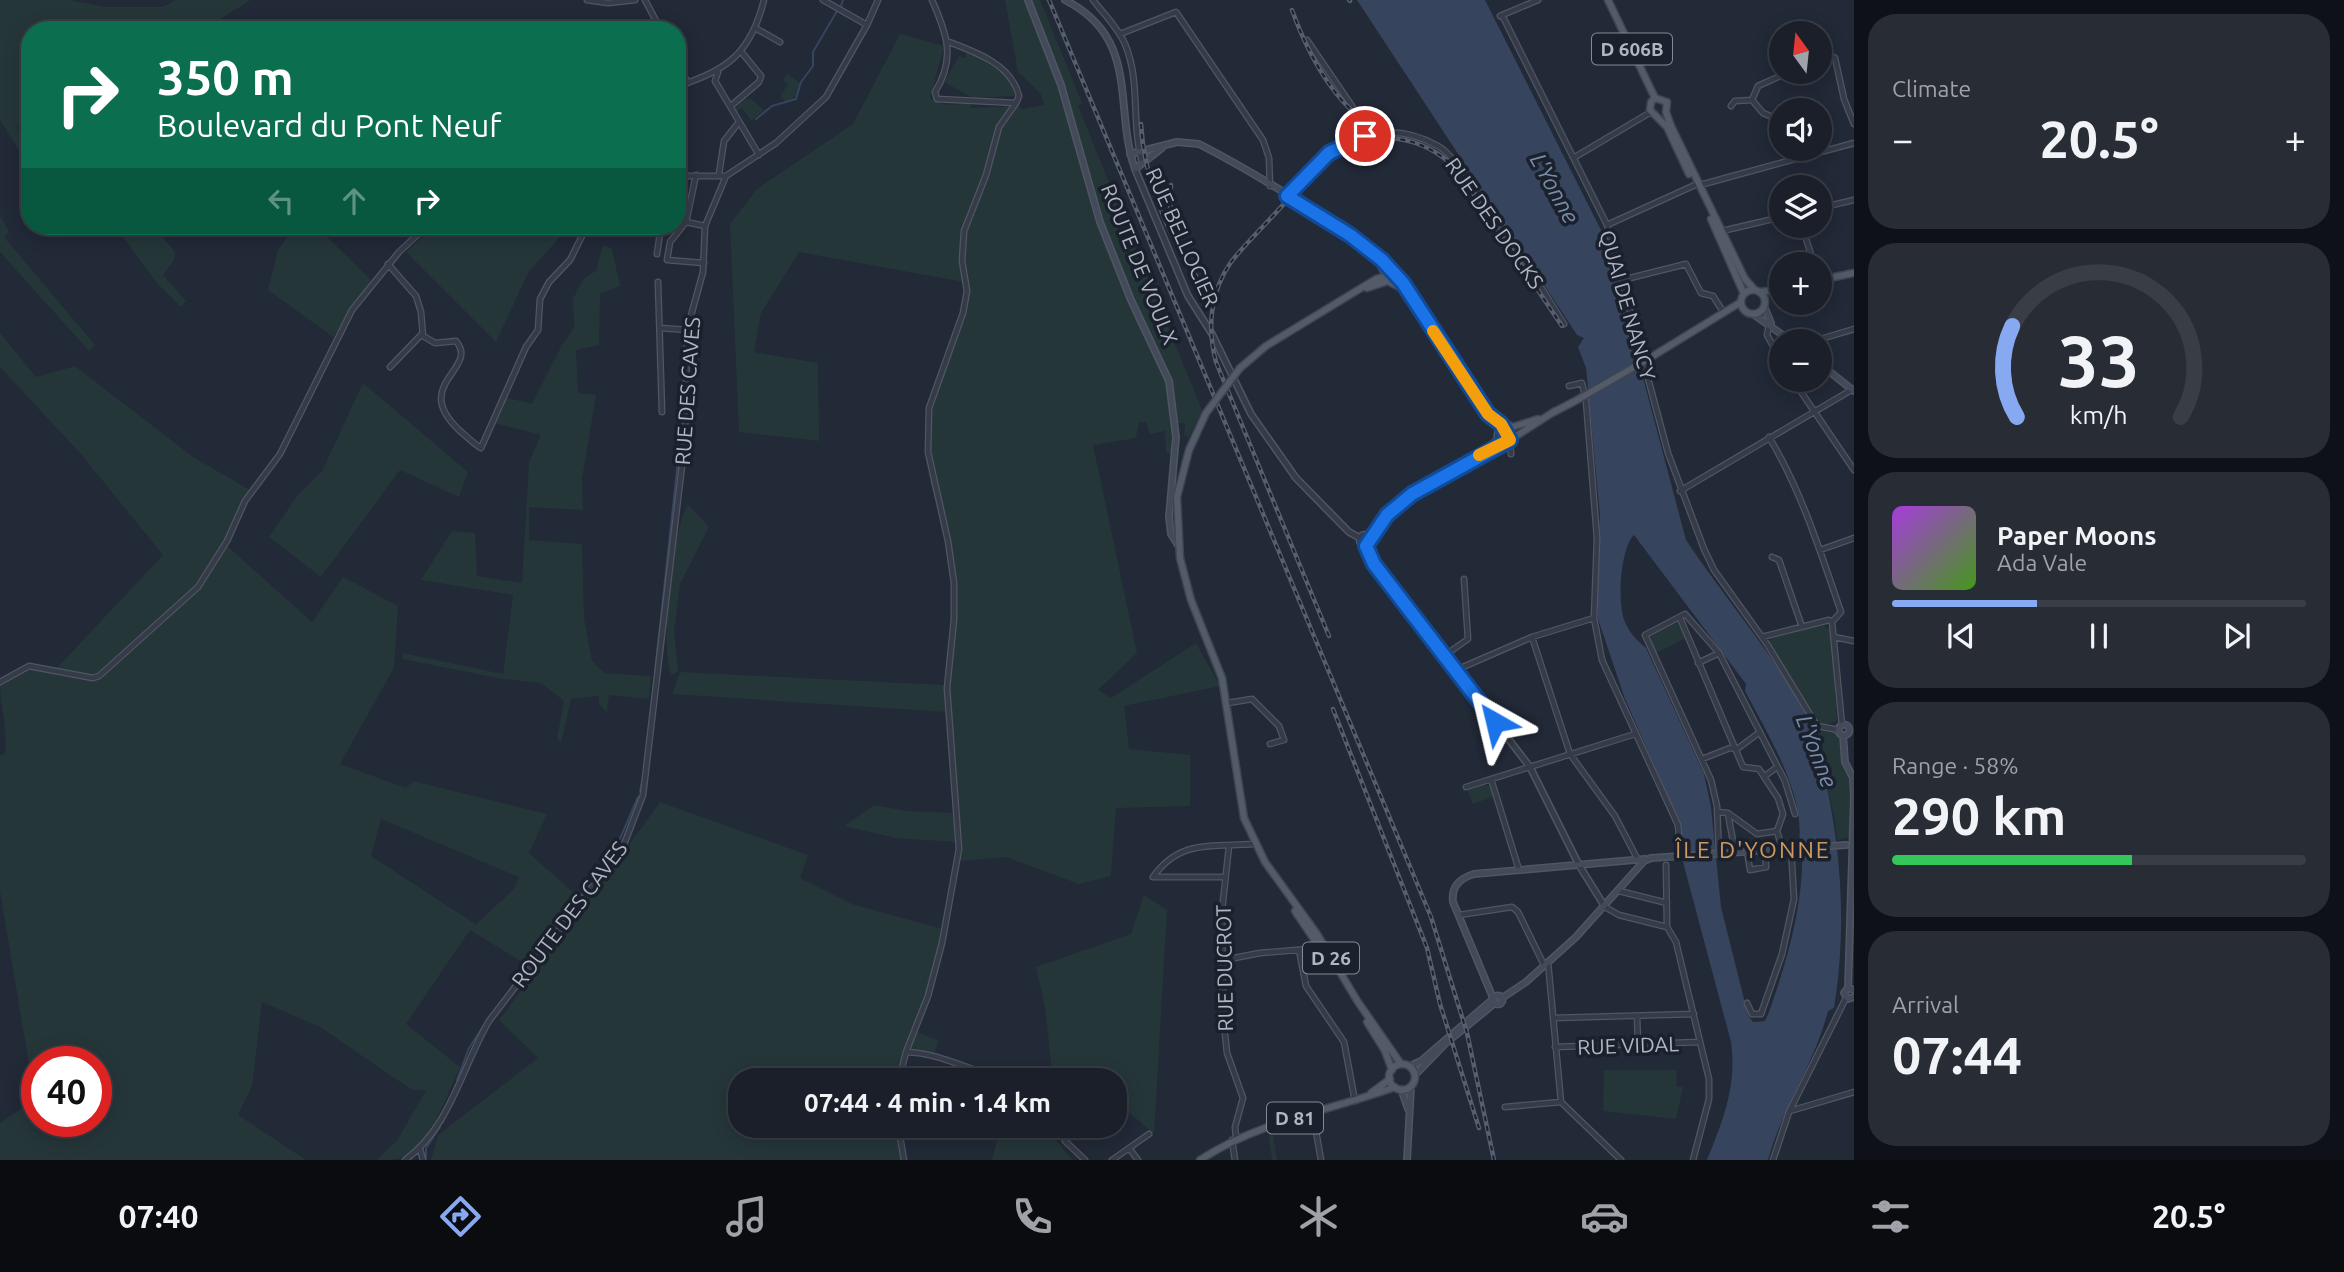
<!DOCTYPE html>
<meta charset="utf-8">
<style>
:root{--surface:#1a1f29;--page:#272c35;--text:#f1f3f6;--muted:#9fa2a8;--line:#383d46;--accent:#87a9f2}
body{margin:0;font-family:Ubuntu,sans-serif;background:var(--page);color:var(--text);height:100vh;display:flex;flex-direction:column;font-size:26px;white-space:nowrap}
*{box-sizing:border-box;margin:0}
p{font-size:23px;color:var(--muted)}
.icon{flex:none;width:38px;height:38px;fill:none;stroke:currentColor;stroke-width:2;stroke-linecap:round;stroke-linejoin:round}
.map{position:relative;flex:1;overflow:hidden}
.sheet{display:flex;flex-direction:column;gap:14px;padding:14px;background:#0e1117;width:490px}
.sheet>*{flex:none}
.hud{position:absolute;left:21px;top:21px;width:665px;height:214px;border-radius:28px;box-shadow:0 4px 18px #0003,0 0 0 2px var(--line);background:#0b6e4f;color:#fff;overflow:hidden}
.needle{width:46px;rotate:345deg}
.fabs{position:absolute;left:1769px;top:21px;display:grid;gap:14px}
.fabs a{display:grid;place-items:center;width:63px;height:63px;border-radius:50%;background:var(--surface);box-shadow:0 4px 18px #0003,0 0 0 2px var(--line);font-size:35px}
.speed{position:absolute;left:21px;top:1046px;display:flex;gap:14px;font-size:35px;font-weight:700;text-align:center}
.speed>*{display:grid;place-content:center;width:91px;height:91px;border-radius:50%;background:var(--surface);box-shadow:0 4px 18px #0003,0 0 0 2px var(--line);line-height:1}
.speed .limit{border:10px solid #d22;background:#fff;color:#111}
.pin{position:absolute;display:grid;place-items:center;width:60px;height:60px;color:#fff;margin:-30px;border:4px solid #fff;border-radius:50%;box-shadow:0 2px 7px #0007}
.me{position:absolute;width:77px;margin:-38px;rotate:323deg;stroke-linejoin:round;filter:drop-shadow(0 0 5px #0008)}
.turn{display:flex;align-items:center;gap:24px;height:147px;padding:0 21px;font-size:32px}
.turn .icon{width:91px;height:91px;stroke-width:2.5}
.turn b{display:block;font-size:49px;line-height:60px}
.lanes{display:flex;align-items:center;height:66px;padding:0 21px;background:#0003;justify-content:center;gap:35px;direction:ltr}
.lanes .off{opacity:.35}
.big{font-size:52px;font-weight:700;line-height:1.1}
.sheet .tile{flex:1;display:flex;flex-direction:column;justify-content:center;gap:10px;min-width:0;padding:0 24px;border-radius:28px;background:var(--page)}
.sheet .dial{align-items:center;gap:0}
.dial svg{height:182px;overflow:visible;fill:none;stroke:var(--line);stroke-width:7;stroke-linecap:round;text-anchor:middle}
.dial text{fill:var(--text);stroke:none}
.song{display:flex;align-items:center;gap:21px}
.cover{width:84px;height:84px;border-radius:10px;background:linear-gradient(135deg,hsl(280 70% 55%),hsl(100 70% 35%))}
.played{height:7px;border-radius:4px;background:linear-gradient(90deg,var(--accent) 35%,var(--line) 35%)}
.keys{display:flex;justify-content:space-around;direction:ltr}
.heat{display:flex;justify-content:space-between;align-items:center;font-size:38px;direction:ltr}
.charge{height:10px;border-radius:5px;background:linear-gradient(90deg,#34c759 58%,var(--line) 0)}
.trip{position:absolute;left:728px;top:1068px;width:399px;height:70px;border-radius:28px;background:var(--surface);box-shadow:0 4px 18px #0003,0 0 0 2px var(--line);font-weight:700;line-height:70px;text-align:center}
.menu{display:flex;height:112px;justify-content:space-around;align-items:center;background:#0a0c10;color:var(--muted)}
.menu .icon{width:49px;height:49px}
.menu .selected{color:var(--accent)}
.menu b{font-size:32px;color:var(--text)}
main{display:flex;flex:1;min-height:0}
.map>svg:first-child{display:block}
.green{fill:#253639;fill-rule:evenodd}
.water{fill:#36445e;fill-rule:evenodd}
.lines{fill:none;stroke-linecap:round;stroke-linejoin:round}
.stream{stroke:#36445e;stroke-width:2}
.minor-casing{stroke:#505662;stroke-width:7}
.tertiary-casing{stroke:#505662;stroke-width:8}
.secondary-casing{stroke:#505662;stroke-width:8}
.primary-casing{stroke:#3e4551;stroke-width:9}
.minor{stroke:#353b48;stroke-width:4.5}
.tertiary{stroke:#353b48;stroke-width:5}
.secondary{stroke:#434a5a;stroke-width:5}
.primary{stroke:#535a68;stroke-width:6}
.rail-casing{stroke:#575f6f;stroke-width:4.5}
.rail{stroke:#1b212c;stroke-width:2;stroke-dasharray:5;stroke-linecap:butt}
.primary-bridge-casing{stroke:#3e4551;stroke-width:9;stroke-linecap:butt}
.primary-bridge{stroke:#535a68;stroke-width:6}
.route-casing{stroke:#114b97;stroke-width:18}
.route{stroke:#1a73e8;stroke-width:12}
.slow{stroke:#f59e0b;stroke-width:12}
.labels{text-anchor:middle;dominant-baseline:central;stroke-width:7;stroke-linejoin:round;paint-order:stroke}
.shield{fill:#1b212c;stroke:#838996;stroke-width:2}
.shield-label{font-size:19px;font-weight:bold;fill:#b0b6c4}
.street-label{font-size:21px;fill:#b0b6c4;stroke:#1b212c}
.water-label{font-size:23px;font-style:italic;fill:#798bab;stroke:#1b212c}
.neighbourhood-label{font-size:23px;letter-spacing:2px;fill:#cd9861;stroke:#1b212c}
</style>
<main>
<div class="map">
<svg width="1854" height="1160" viewBox="0 0 1854 1160">
<rect width="100%" height="100%" fill="#222937"/>
<path class="green" d="M0,0H69L106,7H162L176,0H251L202,30H30V118L17,127L30,150V168L0,120Z
M1005,0H1040L1082,103L1078,106L1202,410L1189,437L1184,435L1185,423L1172,424L1171,454L1166,452L1165,431L1150,434L1146,422H1139L1136,438L1093,445L1137,653L1098,690L1111,698L1196,643L1220,686L1124,706L1129,749L1190,755V806L1116,808L1111,876L1079,884L1006,857L959,861L956,842L896,838L844,826L874,805L907,811L953,813L946,712L672,694L680,672L944,685C949,640 955,597 948,552C942,513 923,476 925,436C927,383 967,336 964,282L799,252L761,313L754,352L818,363L819,441L739,432L730,224L757,189L853,124L900,34L944,46L930,98C944,107 953,106 969,102L972,108L1018,106L1023,109L1044,105L1041,94L1018,72Z
M967,50L1011,79L1015,96L973,98L944,82L959,56L965,58Z
M787,74L800,83C801,92 794,99 787,102L780,97L788,84L783,81Z
M745,99H751L764,110L751,121L742,108L735,112L734,109Z
M0,216L9,232L4,237L95,345L89,351L0,252Z
M115,226H153L175,252L174,260L163,275L186,301L181,307L157,283Z
M295,226H316L371,280L333,337L268,290L278,250Z
M434,226H566L555,243L529,271L496,342L406,252Z
M603,245L612,249L620,286L600,294L599,345L576,350L578,393L596,395L582,479L583,510L529,507V540L582,544L584,618L592,661L604,673L651,676L649,699L609,695L607,712L599,704V696L571,699L561,743L557,738L564,701L541,683L503,679L402,659L403,653L503,674L513,595L421,580L452,531L475,533L477,576L522,583L529,462L541,435L494,423L504,397L532,404L562,345L574,328L573,299L583,279L596,271Z
M0,333L36,377L75,366L193,457L250,490L225,544L312,622L343,577L398,606L394,668L340,764L406,788L413,781L547,814L529,853L586,904L660,802L808,855L800,878L852,904L949,931L918,1032L939,1041L934,1053L904,1050L897,1080H740V1125H897L902,1160H431L438,1135L538,1058L499,1020L536,971L470,930L406,1024L460,1067C445,1098 433,1144 398,1159C392,1160 382,1160 376,1160L397,1141L426,1090H412L320,1027L262,1002L252,1086L238,1115L306,1160H0V1123L35,1100L0,891V755L5,754C8,726 0,708 0,682L29,666L56,669L163,555L80,453L0,367ZM381,819L519,877L513,890L473,927L475,924L371,856ZM37,1062H96V1122H37Z
M363,383L468,472L459,497L400,470L321,577L269,537L297,496L322,471Z
M688,504L709,527L680,584L674,631L678,672L671,675C660,639 670,538 688,504Z
M1678,622L1686,638L1656,653L1649,636Z
M1821,624L1831,630L1837,721L1822,726L1818,724L1769,644L1772,637Z
M1814,726L1819,731L1835,732L1840,738L1842,764L1851,786L1850,837L1837,840L1834,814L1811,727Z
M1484,784L1490,787L1493,797L1473,804L1467,789Z
M1144,895L1167,910L1154,1134L1115,1100V1080H1019L1052,1071L1045,1007L1036,967L1131,934Z
M1604,1070H1676L1677,1087H1683L1676,1119L1603,1111Z
M1303,1119L1310,1127L1273,1133L1277,1160H1272L1268,1130Z
M1001,1125H1075L1056,1140L1072,1160H992Z"/>
<path class="water" d="M1357,0H1485L1607,242L1686,540C1723,596 1775,655 1808,718C1815,733 1817,747 1821,763C1842,843 1847,929 1834,1008L1828,1011C1815,1063 1782,1108 1768,1160H1707C1723,1120 1737,1086 1731,1042L1683,862L1680,823L1625,699L1598,619L1596,579L1600,515L1586,368L1578,347L1584,338L1577,335ZM1634,535L1746,684L1745,691C1767,733 1805,793 1799,842H1802C1805,900 1788,958 1769,1012L1765,1021L1753,1022L1748,1015L1721,907L1711,807L1704,774L1646,648C1637,640 1630,634 1625,622C1617,604 1620,549 1634,535Z"/>
<g class="lines">
<path class="stream" d="M841,6L843,0
M756,119L772,106L796,99L801,82L813,66V52L837,11
M655,672L679,451
M640,791L643,778
M532,961L616,848L638,797
M504,998L528,966
M457,1080L469,1048L486,1022
M442,1123L448,1111
M426,1158V1148L440,1127"/>
<defs>
<path id="minor" d="M587,0L608,3L635,0
M645,0L661,30
M823,0L867,25
M932,0C947,34 956,58 935,92L937,99L1016,103
M1093,0C1104,14 1118,28 1125,44C1141,82 1131,123 1142,162
M1502,15L1607,225L1668,453L1704,549L1714,570L1767,644L1817,726L1839,730
M1500,16L1538,0
M757,29L780,42
M1120,34L1176,12L1263,140L1269,158L1270,186
M1307,40L1371,134
M949,42C976,52 1012,65 1019,96L1016,103
M1820,51L1835,58L1844,99L1854,124
M677,62L688,83
M718,72L715,81L759,155
M677,86C728,71 751,52 764,0
M732,105L759,82L761,76L743,54
M1731,106L1735,101L1752,100
M1804,110H1805
M1782,121L1763,113L1752,100L1758,86L1789,72
M1794,149L1797,159
M1575,157L1651,112
M719,174L724,141L739,122
M696,175L686,222L670,242L667,260L704,263
M677,176H726
M1700,185L1854,143
M1287,196C1326,150 1375,111 1438,146C1466,161 1542,290 1564,324
M1820,208L1854,200
M686,222L705,226
M1607,225L1695,185
M1802,226L1814,264
M1722,231L1782,217
M657,254L661,226
M388,264L416,296L421,312L423,336L435,343L456,341C480,369 410,384 459,430C466,436 473,443 481,448L526,347L538,330L540,299L549,282L570,260L587,226
M1622,280L1686,264L1701,293L1713,296L1724,313
M658,282L662,412
M1769,325L1767,335L1782,362
M661,328L687,330
M1814,341L1854,329
M390,367L422,334
M1793,380L1854,470
M1569,386L1582,383L1586,401L1597,538L1594,618L1602,660L1678,825L1681,856
M1501,424L1510,440L1511,454
M1769,437C1802,492 1820,551 1841,612L1832,622
M1680,491L1853,389
M1820,550L1854,538
M1772,557L1779,560L1802,627
M1680,618L1743,767L1759,769L1778,798L1783,814L1777,831L1782,848
M1832,622L1842,725
M1532,637L1570,754L1615,816L1638,860
M1762,637L1829,620L1832,622
M1834,637L1854,641
M1444,656L1468,639L1464,579
M1698,663L1719,653
M1456,670L1532,637L1594,618
M0,682L29,666L93,678L99,676L198,587L227,541L245,501L280,454L352,310L399,252L427,226
M1228,703L1252,699L1279,726L1284,740L1270,744
M1702,759L1730,748L1737,749L1760,732
M1765,776L1777,767
M1491,779L1519,870
M1466,787L1635,734
M1717,812L1728,813L1757,834L1777,831
M1728,814L1735,852
M1229,846L1222,911L1223,1015L1227,1053L1243,1098L1235,1127L1236,1138
M1747,851L1750,870L1766,867L1765,850
M1719,854L1717,806L1711,780L1645,635L1685,614L1719,653L1785,781L1795,814
M1666,865L1667,927L1676,942L1709,1079V1099L1693,1160
M1153,877C1180,839 1212,847 1254,844
M1153,877H1225
M1619,891L1667,903
M1605,907L1619,915L1667,927
M1459,915L1512,907L1518,912L1544,965
M1299,950L1306,986L1344,1042L1355,1101
M1224,960L1260,953L1320,948
M1548,962L1561,1102L1621,1160
M1747,1003L1752,1014H1761L1782,954L1794,899L1791,848
M1637,1016L1638,1044
M1553,1018L1694,1014
M1555,1047L1700,1042
M906,1052C947,1053 982,1079 1016,1079C1047,1079 1091,1058 1117,1082L1119,1087L1115,1097
M899,1080L906,1052L928,996L942,943L959,849L947,688L954,619V583L948,541L928,452L929,408L963,313L967,291L962,261L964,231L986,175L999,127L1016,103
M1505,1107L1561,1102
M1790,1111L1854,1092
M1313,1114L1321,1160
M898,1125L904,1160
M1084,1125L1070,1134L1065,1141L1085,1160
M1232,1140L1235,1160
M1129,1148L1138,1160
M420,1149L423,1160
M405,1160C450,1128 462,1067 489,1021L623,847L643,795L685,440L687,330L703,272L705,226L726,176L776,143L826,97L867,25L878,0
M1112,1160L1149,1134
M1773,1160L1789,1112L1846,998"/>
<path id="tertiary" d="M1135,169L1188,296L1212,334L1251,414L1296,478L1349,532L1360,538
M1503,436L1525,425
M1480,454L1497,440L1498,431
M1359.5 540a5.5 5.5 0 1 1 11 0a5.5 5.5 0 1 1-11 0Z
M1370,537C1406,487 1459,471 1510,440
M1366,546L1374,564L1530,767L1579,865L1605,907"/>
<path id="secondary" d="M1028,0L1061,85L1100,222L1131,300L1169,381L1176,437L1169,517L1171,534L1179,547
M1065,0C1141,39 1113,107 1135,169L1162,148
M1130,154L1177,142L1199,144C1238,164 1375,242 1393,276
M1376,257L1388,280
M1764,306L1771,323
M1753,314L1791,341
M1820,364L1854,391
M1838.5 730a5.5 5.5 0 1 1 11 0a5.5 5.5 0 1 1-11 0Z
M1843,735L1845,762L1853,778L1854,797L1848,988
M1854,990L1848,988L1844,993L1848,999L1854,997
M1493.5 1000a4.5 4.5 0 1 1 9 0a4.5 4.5 0 1 1-9 0Z
M1493,998L1453,902C1451,887 1460,878 1474,874L1645,859
M1502,998L1526,982L1576,937L1644,861L1651,858L1846,845
M1410,1066L1421,1061L1493,999
M1415,1075L1446,1043L1495,1003
M1401,1089L1408,1109
M1407,1160L1411,1086"/>
<path id="primary" d="M1608,0L1655,98
M1655,98L1667,102L1666,112L1671,126L1745,279L1755,290
M1655,98L1651,102L1650,110L1667,127L1689,174
M1711,219L1744,294
M1820,280L1854,273
M1367,288L1388,281L1405,290
M1741 302a12 12 0 1 1 24 0a12 12 0 1 1-24 0Z
M1760,292L1782,289
M1648,359L1741,302
M1240,368L1266,346L1376,279L1389,275L1403,283L1504,436L1510,440L1555,411
M1554,412L1577,400
M1493,418L1513,427L1538,419
M1189,450L1177,497L1180,558L1191,600L1222,678L1244,818L1265,862L1317,934L1358,1002L1401,1064
M1295,911L1330,963
M1367,1022L1385,1051L1392,1070
M1389 1077a13 13 0 1 1 26 0a13 13 0 1 1-26 0Z
M1371,1093L1390,1079
M1200,1160C1259,1121 1329,1111 1395,1087"/>
</defs>
<use href="#minor" class="minor-casing"/>
<use href="#tertiary" class="tertiary-casing"/>
<use href="#secondary" class="secondary-casing"/>
<use href="#primary" class="primary-casing"/>
<use href="#minor" class="minor"/>
<use href="#tertiary" class="tertiary"/>
<use href="#secondary" class="secondary"/>
<use href="#primary" class="primary"/>
<defs>
<path id="rail" d="M1049,0L1431,917L1467,1033L1494,1160
M1349,0L1350,1
M1292,10C1309,57 1341,119 1393,136
M1141,124C1144,177 1166,232 1196,276
M1170,218L1171,185
M1329,636L1216,362C1207,328 1210,292 1231,262C1246,243 1265,225 1282,206C1298,190 1312,170 1331,156C1371,126 1425,135 1458,171L1562,326
M1333,709L1427,948L1440,1004L1479,1128"/>
</defs>
<use href="#rail" class="rail-casing"/>
<use href="#rail" class="rail"/>
<defs>
<path id="primary-bridge" d="M1577,400L1648,359
M1189,450L1206,413L1240,368"/>
</defs>
<use href="#primary-bridge" class="primary-bridge-casing"/>
<use href="#primary-bridge" class="primary-bridge"/>
</g>
<g class="lines">
<defs>
<path id="route" d="M1365,136L1329,153L1287,196L1350,235L1382,260L1403,283L1488,414L1501,424L1510,440L1412,494L1387,515L1366,546L1374,564L1495,722"/>
</defs>
<use href="#route" class="route-casing"/>
<use href="#route" class="route"/>
<path class="slow" d="M1433,331L1488,414L1501,424L1510,440L1479,455"/>
</g>
<g class="labels">
<g class="shield">
<rect x="1592" y="33.5" width="80" height="31" rx="5"/>
<rect x="1303" y="942.5" width="56" height="31" rx="5"/>
<rect x="1267" y="1102.5" width="56" height="31" rx="5"/>
</g>
<g class="shield-label">
<text x="1632" y="49">D 606B</text>
<text x="1331" y="958">D 26</text>
<text x="1295" y="1118">D 81</text>
</g>
<g class="street-label">
<text transform="translate(1495 223) rotate(55)">RUE DES DOCKS</text>
<text transform="translate(1183 237) rotate(66)">RUE BELLOCIER</text>
<text transform="translate(1140 264) rotate(68)">ROUTE DE VOULX</text>
<text transform="translate(1628 305) rotate(74)">QUAI DE NANCY</text>
<text transform="translate(687 391) rotate(-86)">RUE DES CAVES</text>
<text transform="translate(569 914) rotate(-53)">ROUTE DES CAVES</text>
<text transform="translate(1224 968) rotate(-91)">RUE DUCROT</text>
<text transform="translate(1628 1045) rotate(-2)">RUE VIDAL</text>
</g>
<g class="water-label">
<text transform="translate(1555 188) rotate(61)">L'Yonne</text>
<text transform="translate(1817 751) rotate(69)">L'Yonne</text>
</g>
<g class="neighbourhood-label">
<text x="1753" y="849">ÎLE D'YONNE</text>
</g>
</g>
</svg>
<div class="fabs">
<a><svg class="needle" viewBox="-14 -14 28 28"><path d="M0-13l5 13h-10z" fill="#e53935"/><path d="M0 13l5-13h-10z" fill="#9fa2a8"/></svg></a>
<a><svg class="icon" aria-label="sound" viewBox="0 0 24 24"><path d="M4 9h4l5-4v14l-5-4H4zM17 9q2 3 0 6"/></svg></a>
<a><svg class="icon" aria-label="layers" viewBox="0 0 24 24"><path d="M12 4l9 5-9 5-9-5zM3 14l9 5 9-5"/></svg></a>
<a>+</a>
<a>−</a>
</div>
<div class="speed"><div class="limit">40</div></div>
<div class="pin" style="left:1365px;top:136px;background:#d93025"><svg class="icon" aria-label="arrive" viewBox="0 0 24 24"><path d="M6 21V4h12l-3 4 3 4H6"/></svg></div>
<svg class="me" style="left:1495px;top:722px" viewBox="-20 -20 40 40"><path d="M0-17L14 15 0 8-14 15z" fill="#1a73e8" stroke="#fff" stroke-width="4"/></svg>
<div class="trip">07:44 · 4 min · 1.4 km</div>
<div class="hud">
<div class="turn"><svg class="icon" aria-label="right" viewBox="0 0 24 24"><path d="M7 20v-9h11M14 6l5 5-5 5"/></svg><div><b>350 m</b>Boulevard du Pont Neuf</div></div>
<div class="lanes"><svg class="icon off" aria-label="left" viewBox="0 0 24 24"><path d="M17 20v-9H6M10 6l-5 5 5 5"/></svg><svg class="icon off" aria-label="ahead" viewBox="0 0 24 24"><path d="M12 20V5M6 11l6-6 6 6"/></svg><svg class="icon" aria-label="right" viewBox="0 0 24 24"><path d="M7 20v-9h11M14 6l5 5-5 5"/></svg></div>
</div>
</div>
<section class="sheet">
<div class="tile"><p>Climate</p>
<div class="heat"><a>−</a><b class="big">20.5°</b><a>+</a></div>
</div>
<div class="tile dial"><svg viewBox="0 0 100 80">
<path d="M14 69A42 42 0 1 1 86 69"/>
<path d="M14 69A42 42 0 0 1 12 29" stroke="#87a9f2"/>
<text x="50" y="56" font-size="32" font-weight="700">33</text>
<text x="50" y="72" font-size="11">km/h</text>
</svg></div>
<div class="tile">
<div class="song"><i class="cover"></i><div><b>Paper Moons</b><p>Ada Vale</p></div></div>
<div class="played"></div>
<div class="keys"><svg class="icon" aria-label="previous" viewBox="0 0 24 24"><path d="M18 5L8 12l10 7zM5 5v14"/></svg><svg class="icon" aria-label="pause" viewBox="0 0 24 24"><path d="M8 5v14M16 5v14"/></svg><svg class="icon" aria-label="next" viewBox="0 0 24 24"><path d="M6 5l10 7-10 7zM19 5v14"/></svg></div>
</div>
<div class="tile"><p>Range · 58%</p><b class="big">290 km</b><div class="charge"></div></div>
<div class="tile"><p>Arrival</p><b class="big">07:44</b></div>
</section>
</main>
<nav class="menu">
<b>07:40</b>
<svg class="icon selected" aria-label="directions" viewBox="0 0 24 24"><path d="M12 3l9 9-9 9-9-9zM9 14v-3h6M13 9l2 2-2 2"/></svg>
<svg class="icon" aria-label="music" viewBox="0 0 24 24"><path d="M9 18V5l10-2v13"/><circle cx="6" cy="18" r="3"/><circle cx="16" cy="16" r="3"/></svg>
<svg class="icon" aria-label="phone" viewBox="0 0 24 24"><path d="M5 4h4l2 5-3 2q2 4 5 5l2-3 5 2v4C11 20 4 13 5 4z"/></svg>
<svg class="icon" aria-label="climate" viewBox="0 0 24 24"><path d="M12 3v18M4 7l16 10M4 17L20 7"/></svg>
<svg class="icon" aria-label="car" viewBox="0 0 24 24"><path d="M5 17H2v-5l4-1 3-4h7l3 4 3 1v5h-3M9 17h6M6 11h13"/><circle cx="7" cy="17" r="2"/><circle cx="17" cy="17" r="2"/></svg>
<svg class="icon" aria-label="filters" viewBox="0 0 24 24"><path d="M4 7h16M4 17h16"/><circle cx="9" cy="7" r="2"/><circle cx="15" cy="17" r="2"/></svg>
<b>20.5°</b>
</nav>
